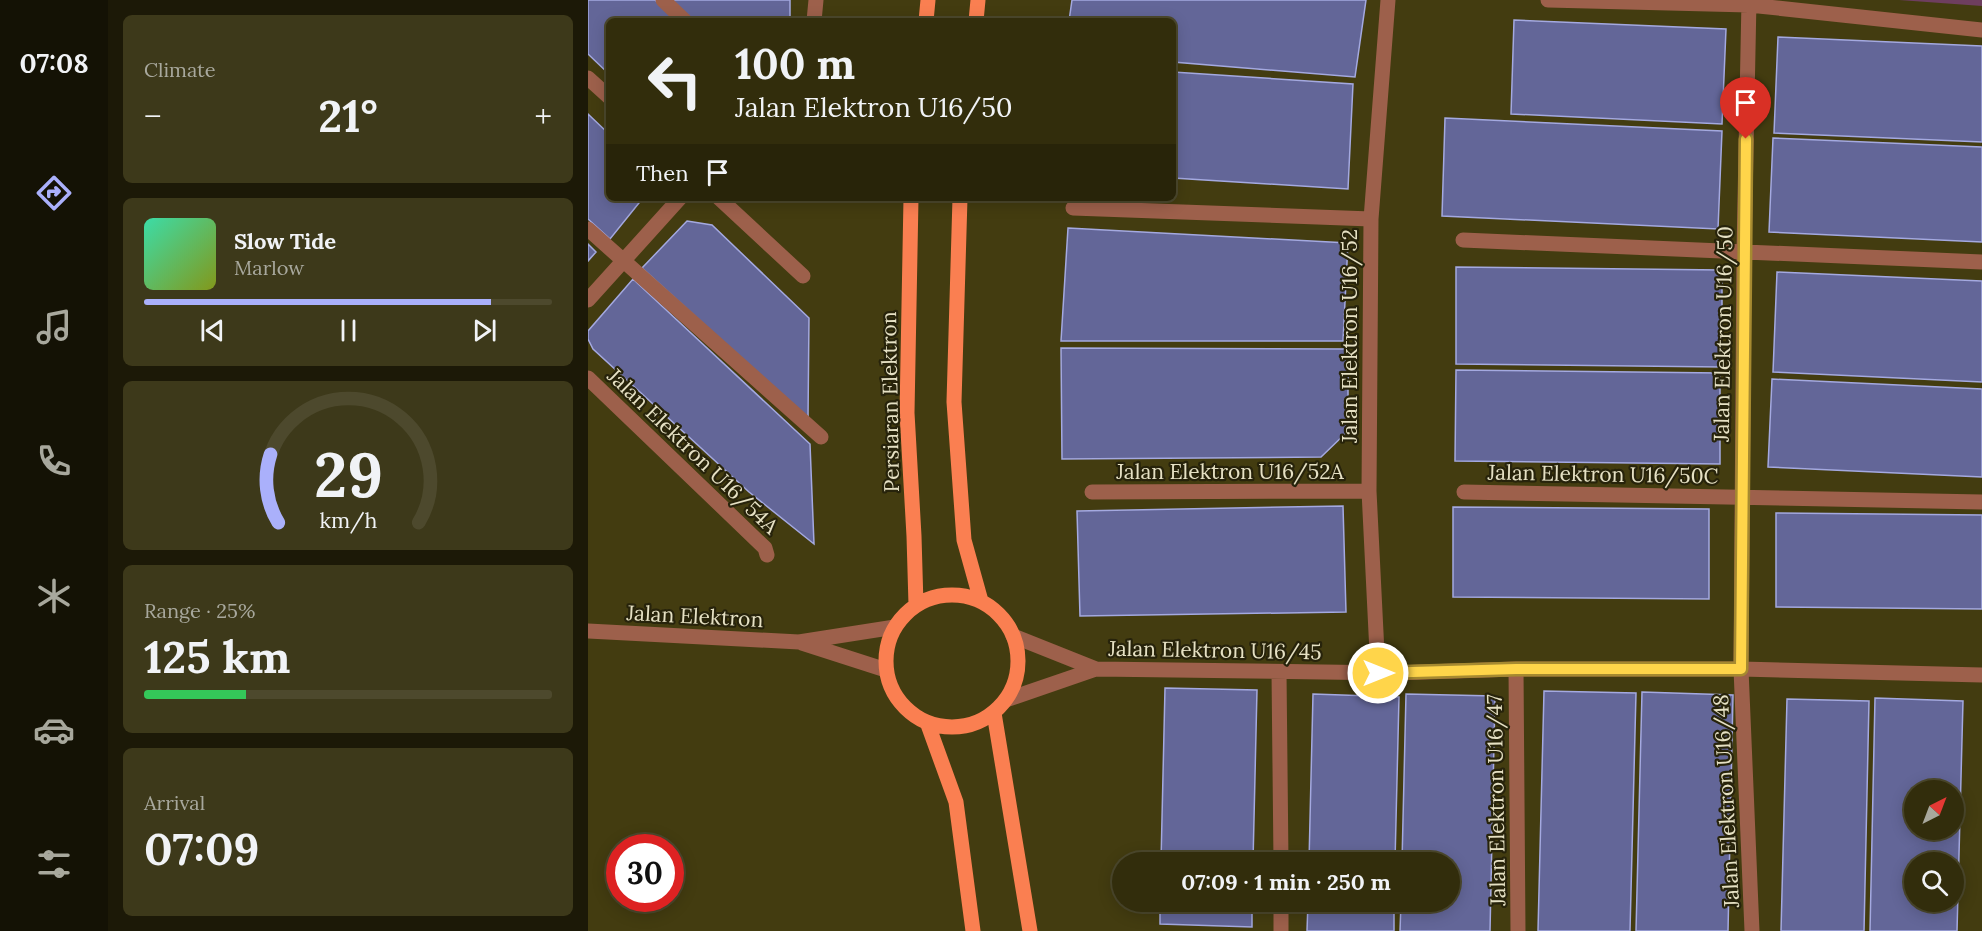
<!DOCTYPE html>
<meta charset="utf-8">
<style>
:root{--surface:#322d0c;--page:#3d391a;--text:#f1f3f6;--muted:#a8a89d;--line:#4d492d;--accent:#aab0fb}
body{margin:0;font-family:Lora,serif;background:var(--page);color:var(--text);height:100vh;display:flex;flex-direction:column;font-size:22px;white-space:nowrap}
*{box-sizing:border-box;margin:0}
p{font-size:20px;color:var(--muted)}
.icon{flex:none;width:33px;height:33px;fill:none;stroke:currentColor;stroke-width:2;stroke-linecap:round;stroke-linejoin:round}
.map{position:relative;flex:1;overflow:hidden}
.sheet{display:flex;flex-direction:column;gap:15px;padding:15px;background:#1c1907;width:480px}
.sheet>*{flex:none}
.top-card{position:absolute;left:18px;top:18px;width:570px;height:183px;border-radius:9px;box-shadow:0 3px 15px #0003,0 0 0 2px var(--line);background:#322d0c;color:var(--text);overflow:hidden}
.needle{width:39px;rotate:42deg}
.fabs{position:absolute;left:1316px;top:780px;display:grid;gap:12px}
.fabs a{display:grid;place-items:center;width:60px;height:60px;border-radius:50%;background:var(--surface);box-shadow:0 3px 15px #0003,0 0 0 2px var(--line);font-size:30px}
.speed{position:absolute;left:18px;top:834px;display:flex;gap:12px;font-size:30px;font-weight:700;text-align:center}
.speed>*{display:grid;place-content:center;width:78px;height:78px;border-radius:50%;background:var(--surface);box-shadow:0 3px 15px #0003,0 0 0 2px var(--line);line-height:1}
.speed .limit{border:9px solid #d22;background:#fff;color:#111}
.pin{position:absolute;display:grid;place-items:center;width:51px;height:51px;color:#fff;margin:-62px -26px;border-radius:50% 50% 50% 0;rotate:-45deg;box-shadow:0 0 6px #0007}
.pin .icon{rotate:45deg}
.me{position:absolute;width:66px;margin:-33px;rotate:90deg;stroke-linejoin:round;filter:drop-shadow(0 0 4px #0008)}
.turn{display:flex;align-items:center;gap:21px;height:126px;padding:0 30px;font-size:27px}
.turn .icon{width:78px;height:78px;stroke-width:2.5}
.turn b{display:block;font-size:42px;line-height:51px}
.then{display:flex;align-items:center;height:57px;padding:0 30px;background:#0003;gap:12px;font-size:22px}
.big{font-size:45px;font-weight:800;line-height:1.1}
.sheet .widget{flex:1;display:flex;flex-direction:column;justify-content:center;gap:9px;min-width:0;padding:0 21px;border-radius:9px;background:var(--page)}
.sheet .dial{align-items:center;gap:0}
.dial svg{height:156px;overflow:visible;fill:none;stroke:var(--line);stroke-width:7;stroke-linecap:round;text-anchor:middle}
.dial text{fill:var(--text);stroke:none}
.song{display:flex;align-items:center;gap:18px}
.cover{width:72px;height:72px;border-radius:9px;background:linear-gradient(135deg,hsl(160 70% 55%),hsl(70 70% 35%))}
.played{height:6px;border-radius:3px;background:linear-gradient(90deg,var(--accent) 85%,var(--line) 85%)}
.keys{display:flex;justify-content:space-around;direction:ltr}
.heat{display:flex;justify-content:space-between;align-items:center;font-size:33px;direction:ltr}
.charge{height:9px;border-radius:4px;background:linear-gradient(90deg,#34c759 25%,var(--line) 0)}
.trip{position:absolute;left:524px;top:852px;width:348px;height:60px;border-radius:30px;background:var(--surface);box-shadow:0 3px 15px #0003,0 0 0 2px var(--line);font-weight:800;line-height:60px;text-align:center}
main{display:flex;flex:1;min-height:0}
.tab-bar{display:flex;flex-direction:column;width:108px;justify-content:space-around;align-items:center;background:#141205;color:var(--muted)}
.tab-bar .icon{width:42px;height:42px}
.tab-bar .active{color:var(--accent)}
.tab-bar b{font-size:27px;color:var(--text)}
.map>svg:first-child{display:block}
.green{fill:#6e3e5f}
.building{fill:#636698;stroke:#a4a9e0;stroke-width:1.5;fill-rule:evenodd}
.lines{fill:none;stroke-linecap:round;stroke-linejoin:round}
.minor{stroke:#9d604b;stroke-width:15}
.major{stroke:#fa7f51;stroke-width:15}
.route-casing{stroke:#a68a30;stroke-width:15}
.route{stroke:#ffd54a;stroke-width:10}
.labels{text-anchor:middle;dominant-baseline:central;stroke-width:4.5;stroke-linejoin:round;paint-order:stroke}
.street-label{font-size:21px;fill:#e6e1c4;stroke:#27230b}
</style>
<main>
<nav class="tab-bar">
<b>07:08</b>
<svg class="icon active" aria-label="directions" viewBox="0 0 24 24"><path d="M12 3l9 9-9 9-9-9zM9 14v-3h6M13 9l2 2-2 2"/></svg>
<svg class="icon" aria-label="music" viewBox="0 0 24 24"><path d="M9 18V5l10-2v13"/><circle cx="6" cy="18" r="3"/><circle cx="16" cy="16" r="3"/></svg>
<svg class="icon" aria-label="phone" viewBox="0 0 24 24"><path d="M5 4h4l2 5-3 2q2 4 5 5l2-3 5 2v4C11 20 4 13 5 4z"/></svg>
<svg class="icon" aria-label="climate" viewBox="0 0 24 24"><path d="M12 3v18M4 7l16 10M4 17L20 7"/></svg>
<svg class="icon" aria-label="car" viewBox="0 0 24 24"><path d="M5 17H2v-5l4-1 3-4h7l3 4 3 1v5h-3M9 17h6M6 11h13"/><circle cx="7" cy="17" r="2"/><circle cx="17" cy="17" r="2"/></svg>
<svg class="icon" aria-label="filters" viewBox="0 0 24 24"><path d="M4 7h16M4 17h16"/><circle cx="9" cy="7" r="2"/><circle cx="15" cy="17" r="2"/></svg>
</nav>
<section class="sheet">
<div class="widget"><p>Climate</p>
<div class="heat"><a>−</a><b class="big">21°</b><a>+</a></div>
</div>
<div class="widget">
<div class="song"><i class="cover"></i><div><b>Slow Tide</b><p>Marlow</p></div></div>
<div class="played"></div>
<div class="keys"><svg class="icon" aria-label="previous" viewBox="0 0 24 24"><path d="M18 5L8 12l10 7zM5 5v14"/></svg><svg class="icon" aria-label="pause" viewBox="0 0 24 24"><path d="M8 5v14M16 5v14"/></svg><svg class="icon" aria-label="next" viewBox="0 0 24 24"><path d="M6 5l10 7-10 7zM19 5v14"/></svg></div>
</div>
<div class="widget dial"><svg viewBox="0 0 100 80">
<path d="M14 69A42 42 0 1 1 86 69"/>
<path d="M14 69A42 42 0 0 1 10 34" stroke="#aab0fb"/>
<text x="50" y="56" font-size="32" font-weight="700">29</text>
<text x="50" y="72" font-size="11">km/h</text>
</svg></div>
<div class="widget"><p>Range · 25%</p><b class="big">125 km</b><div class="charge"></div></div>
<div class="widget"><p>Arrival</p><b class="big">07:09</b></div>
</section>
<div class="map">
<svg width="1394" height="931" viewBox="0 0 1394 931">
<rect width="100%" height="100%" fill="#433c10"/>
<path class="green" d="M1311,0H1394V6Z"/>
<path class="building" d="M0,0H67L89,21H21V74L0,54Z
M83,0H202V21H105Z
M484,0H778L767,77L585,62V21H481Z
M926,20L1138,29L1134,124L923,114Z
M1190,37L1394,46V142L1186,133Z
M585,72L765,84L760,189L585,178Z
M0,114L21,134V198H55L22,239L0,219Z
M857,118L1134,131L1130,229L854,216Z
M1185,138L1394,147V242L1181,232Z
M99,221L124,225L221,318L220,419L54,268Z
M480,228L760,243L755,341H473Z
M0,244L8,252L0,261Z
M868,267L1134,270V367L868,364Z
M1189,272L1394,281V382L1185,372Z
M45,279L222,444L226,544L161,492L5,349L0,339V331Z
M473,348L760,349V431L733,457L474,459Z
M868,370L1132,373V464L867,461Z
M1184,379L1394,389V477L1180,467Z
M755,506L758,612L492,616L489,511Z
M865,507L1121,509V599L865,597Z
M1188,513L1394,515V609L1188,607Z
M577,688L669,690L665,862H573Z
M956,691L1048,693L1042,931H950Z
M1054,692L1145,695L1140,931H1048Z
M725,694L811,697L807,862H721Z
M818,694L907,696L902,931H812L813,902H861V862H814Z
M1287,698L1375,701L1369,931H1282ZM1326,790H1365V830H1326ZM1326,862H1365V902H1326Z
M1199,699L1281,701L1276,931H1193Z
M572,902H664V927L572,924Z
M720,902H806V931H719Z"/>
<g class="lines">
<path class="minor" d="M75,0L97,21
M960,0L1161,5L1394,30
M1161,0L1156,251L1153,669L1164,931
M226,21L228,0
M0,78L21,97
M131,198L215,276
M485,208L783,219
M0,229L233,437
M875,240L1394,262
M0,300L92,198
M0,378L177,548L179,555
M504,492L781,491
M876,492L1394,502
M0,631L211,642L307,627
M425,636L508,669
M214,643L298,670
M928,669L930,931
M691,672L693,862
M790,673L781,491L783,219L800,0
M418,700L508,669L806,673L928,669H1153L1394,675
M693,902V931"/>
<path class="major" d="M338,21L340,0
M388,21L390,0
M323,198L319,413L326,536L328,605
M372,198L366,402L376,540L393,601
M298 661a66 66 0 1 1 132 0a66 66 0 1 1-132 0Z
M406,713L442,931
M339,722L368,802L385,931"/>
</g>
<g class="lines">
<defs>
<path id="route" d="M790,673L928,669H1153L1158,139"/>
</defs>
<use href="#route" class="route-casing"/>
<use href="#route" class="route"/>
</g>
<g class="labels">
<g class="street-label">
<text transform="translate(1135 334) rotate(-89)">Jalan Elektron U16/50</text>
<text transform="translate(761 336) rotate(-90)">Jalan Elektron U16/52</text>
<text transform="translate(302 402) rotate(-91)">Persiaran Elektron</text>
<text transform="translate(105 451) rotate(44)">Jalan Elektron U16/54A</text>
<text x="642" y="471">Jalan Elektron U16/52A</text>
<text transform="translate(1015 474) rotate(1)">Jalan Elektron U16/50C</text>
<text transform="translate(107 616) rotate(3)">Jalan Elektron</text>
<text transform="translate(627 650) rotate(1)">Jalan Elektron U16/45</text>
<text transform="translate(908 800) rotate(-91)">Jalan Elektron U16/47</text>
<text transform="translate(1138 801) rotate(-93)">Jalan Elektron U16/48</text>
</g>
</g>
</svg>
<div class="fabs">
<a><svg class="needle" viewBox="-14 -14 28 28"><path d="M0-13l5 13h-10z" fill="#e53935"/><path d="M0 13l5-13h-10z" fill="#a8a89d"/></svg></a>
<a><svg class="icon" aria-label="search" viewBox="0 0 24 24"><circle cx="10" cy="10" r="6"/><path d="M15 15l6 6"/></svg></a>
</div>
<div class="speed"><div class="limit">30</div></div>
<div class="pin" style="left:1158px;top:139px;background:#d93025"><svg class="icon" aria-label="arrive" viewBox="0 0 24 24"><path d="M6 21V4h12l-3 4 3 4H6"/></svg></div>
<svg class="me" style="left:790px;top:673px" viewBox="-20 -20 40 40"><circle r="17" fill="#ffd54a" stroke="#fff" stroke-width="3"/><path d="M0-11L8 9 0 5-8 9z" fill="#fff"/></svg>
<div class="trip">07:09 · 1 min · 250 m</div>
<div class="top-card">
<div class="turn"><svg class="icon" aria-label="left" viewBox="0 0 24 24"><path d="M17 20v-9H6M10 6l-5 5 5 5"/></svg><div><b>100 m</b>Jalan Elektron U16/50</div></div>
<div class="then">Then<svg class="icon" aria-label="arrive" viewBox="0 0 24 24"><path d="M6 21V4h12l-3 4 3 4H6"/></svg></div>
</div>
</div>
</main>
